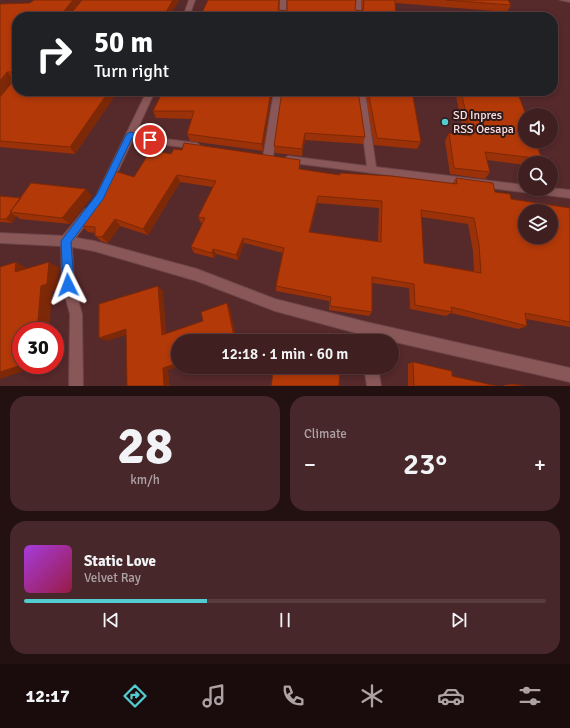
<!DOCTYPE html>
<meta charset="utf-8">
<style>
:root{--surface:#401f20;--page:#472729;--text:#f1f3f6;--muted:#aea2a5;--line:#593d3e;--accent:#52ccd0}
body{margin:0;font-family:Signika,sans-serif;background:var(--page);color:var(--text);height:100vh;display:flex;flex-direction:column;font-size:15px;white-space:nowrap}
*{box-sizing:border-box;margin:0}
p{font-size:13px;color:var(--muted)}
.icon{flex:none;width:22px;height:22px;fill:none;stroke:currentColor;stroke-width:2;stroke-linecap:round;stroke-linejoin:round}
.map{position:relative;height:386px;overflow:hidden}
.panel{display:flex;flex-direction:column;gap:10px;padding:10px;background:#231112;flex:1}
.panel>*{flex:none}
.top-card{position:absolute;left:12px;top:12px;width:546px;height:84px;border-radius:16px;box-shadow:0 2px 6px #0003,0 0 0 1px var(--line);background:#202124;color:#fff;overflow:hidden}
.tools{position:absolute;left:518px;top:108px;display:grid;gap:8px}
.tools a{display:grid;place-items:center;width:40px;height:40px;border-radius:50%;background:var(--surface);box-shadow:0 2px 6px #0003,0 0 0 1px var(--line);font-size:20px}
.speed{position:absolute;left:12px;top:322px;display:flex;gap:8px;font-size:20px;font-weight:700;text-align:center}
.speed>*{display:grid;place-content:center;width:52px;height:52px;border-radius:50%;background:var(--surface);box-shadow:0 2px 6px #0003,0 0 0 1px var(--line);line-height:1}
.speed .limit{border:6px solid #d22;background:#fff;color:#111}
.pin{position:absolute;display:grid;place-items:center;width:34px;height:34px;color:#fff;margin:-17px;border:2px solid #fff;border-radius:50%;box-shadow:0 1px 4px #0007}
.me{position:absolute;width:44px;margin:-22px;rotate:357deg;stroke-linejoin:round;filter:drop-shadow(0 0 3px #0008)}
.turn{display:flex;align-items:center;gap:14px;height:84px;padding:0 16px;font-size:18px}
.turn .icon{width:52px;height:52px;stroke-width:2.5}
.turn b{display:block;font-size:28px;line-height:34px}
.big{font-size:30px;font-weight:600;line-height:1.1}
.panel .tile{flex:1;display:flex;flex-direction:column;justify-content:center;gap:6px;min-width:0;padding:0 14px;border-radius:16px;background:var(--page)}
.panel .dial{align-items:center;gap:0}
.dial b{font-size:52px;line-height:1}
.song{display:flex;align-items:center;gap:12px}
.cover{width:48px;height:48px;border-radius:6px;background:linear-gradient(135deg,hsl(280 70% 55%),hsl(340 70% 35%))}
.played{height:4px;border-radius:2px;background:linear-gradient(90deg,var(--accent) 35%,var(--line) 35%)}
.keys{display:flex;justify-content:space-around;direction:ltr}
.heat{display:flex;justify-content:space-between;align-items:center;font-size:22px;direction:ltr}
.panel .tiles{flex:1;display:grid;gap:10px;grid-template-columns:1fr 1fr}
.tile:last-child{grid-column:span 2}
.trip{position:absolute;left:171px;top:334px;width:228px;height:40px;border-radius:20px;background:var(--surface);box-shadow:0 2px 6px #0003,0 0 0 1px var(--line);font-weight:600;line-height:40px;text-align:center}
.tabs{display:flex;height:64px;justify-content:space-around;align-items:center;background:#1a0c0d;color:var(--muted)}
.tabs .icon{width:28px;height:28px}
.tabs .active{color:var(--accent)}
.tabs b{font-size:18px;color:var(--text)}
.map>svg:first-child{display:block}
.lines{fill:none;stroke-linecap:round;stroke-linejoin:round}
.minor-casing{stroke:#6c4548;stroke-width:2}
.tertiary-casing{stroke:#6c4548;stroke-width:2}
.minor{fill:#895758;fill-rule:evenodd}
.tertiary{fill:#895758;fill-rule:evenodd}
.wall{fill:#9a3108;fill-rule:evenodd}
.shaded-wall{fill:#7d2806}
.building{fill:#b33909;stroke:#7d2806;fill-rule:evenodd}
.route{fill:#1a73e8;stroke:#114b97}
.poi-dot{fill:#52ccd0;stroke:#2d1919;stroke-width:1.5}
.labels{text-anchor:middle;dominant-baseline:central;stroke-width:4;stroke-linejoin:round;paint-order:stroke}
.poi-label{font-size:12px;fill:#fddfdf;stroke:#2d1919;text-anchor:start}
</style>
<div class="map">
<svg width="570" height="386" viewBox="0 0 570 386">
<rect width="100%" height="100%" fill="#56292b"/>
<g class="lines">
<defs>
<path id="minor" d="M280,0H286V17H280Z
M355,0H361V17H355Z
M560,0H570V2Z
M274,91H282L273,157L268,160L263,157Z
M357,91H365L376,167L525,185V189H551V188L570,190V198L285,162L283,160L285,158L288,156L367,166Z
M130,132L150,137L197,143L201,146L197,149L150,143L127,137L126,135Z
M0,233L66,236L94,241L197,269L275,299L366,322L570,368V382L373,337L374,341H360V334L275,311L197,281L94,251L72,247L74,285L82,314L83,386H69L70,314L62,285L61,246L0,243Z
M364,367H378L381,386H367Z"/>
<path id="tertiary" d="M189,0H195L189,17H183Z
M147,91H155L106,197H98L97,194Z
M89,208L93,209L94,212L93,215L70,245L66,246L62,245L60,241L62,237L85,209Z"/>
</defs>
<use href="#minor" class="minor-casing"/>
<use href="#tertiary" class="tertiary-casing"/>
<use href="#minor" class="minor"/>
<use href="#tertiary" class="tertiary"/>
</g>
<path class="wall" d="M34,0H81L72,11L179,0L169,17H17V91H127L125,95L116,94L75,154L0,147V97L13,81V79L0,96V4L30,3Z
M208,0H280L279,10L287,11L355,10L362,11V0H508L511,5L507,12L395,3L396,17H200Z
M272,91L263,151L190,141L187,134L192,119L156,118L153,111Z
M282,91L365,137L363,144L305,140L302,156L275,153L274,146Z
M365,91H416L413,98L421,142L417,149L374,145Z
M455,91H517L542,159L538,163H525V165L487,160L490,172L485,179L450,174L445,141L449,133L464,135Z
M182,150L300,160V169L340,175V173L452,184L456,178L495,192L511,199L570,208V327L526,319L527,326L518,329L451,313L446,316L410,309L409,288L372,283V312L369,316L329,310V301L276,291V286L283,253L244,243L238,260L216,254L214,258L194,253L191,247L203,223H201L198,217L213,187L180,182L148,235L120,226L108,243L101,241L95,236V233L88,232L82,226L83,224L80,220L134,177L171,154ZM317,203L379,208L378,242L310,232ZM421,217L468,224L473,251L474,271L424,263Z
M0,196L21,198L92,196L70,224L20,219L16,216L12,223L0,222Z
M413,362L452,376L497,386H408V364Z
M514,384L524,386H504V385Z"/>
<path class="shaded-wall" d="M73,0H81L68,17L64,11Z
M173,0H179L169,17H163Z
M7,72L13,79L0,96V81Z
M109,91H114L116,94L75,154L70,147Z
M123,91H127L125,95Z
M271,91H272L263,151L262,144Z
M305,133V140L302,156V149Z
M177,175L180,182L148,235L143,229Z
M86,189L92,196L70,224L62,218Z
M318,196L317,203L308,238L309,232Z
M11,213L16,216L12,223L6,219Z
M115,219L120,226L108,243L102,237Z
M243,238L244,243L238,260L236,255Z
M213,249L216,254L214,258L212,253Z
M16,262L27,268L15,272Z
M49,262L59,268L57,290L52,291L49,331H37L41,286Z
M158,286L163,291L167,338L162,335Z
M227,303L230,308L237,341H235Z
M126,329L133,333L107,341L99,338Z
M178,363V367L168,370L170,386H164L163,368Z
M22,365H41L0,379V372Z"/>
<path class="building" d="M34,0H73L64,11L72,12L82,0H173L163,17H17V91H109L70,147L0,141V97L13,81V72H7L0,81V4L30,3Z
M208,0H279L278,10L287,11V0H356L355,10L363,11L364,0H395L396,17H200Z
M446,0H508L511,5Z
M163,91H271L262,144L187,134L194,111H153Z
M282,91H358L365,137L305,133L302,149L274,146Z
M368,91H412L421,142L377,138Z
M461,91H517L526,115H525V141H535L542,159L485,152L490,172L454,168L449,133L471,136Z
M184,143L300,160L299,169L340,175V173L391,176L457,184L456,178L493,183L495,192L510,194L511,199L570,208V322L525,313L527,326L451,307L452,312L415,305L414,284L372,277V312L330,306L331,297L276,286L284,248L243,238L236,255L213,249L212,253L191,247L205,218L198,217L216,181L177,175L143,229L115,219L102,237L95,236V227L82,226L86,221L80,220L115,171L134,177L151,150L171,154L174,149L182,150ZM318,196L382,201L381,242L309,232ZM421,210L474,218L479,245L481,273L424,263ZM525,211H551V237H525Z
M31,183L86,189L62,218L10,212Z
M0,196L21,198L10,212L11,213L6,219H0Z
M16,262L15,272L49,262L47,284L41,286L37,331H21L22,365L0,372V267Z
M158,286L162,335L203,321L201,312L227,303L235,341H178V363L163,368L164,386H127L126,329L99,338V304Z
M413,362L452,371V376L497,386H414Z
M274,367H340L339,386H271Z
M514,384L524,386H514Z"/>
<path class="route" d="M130,132L153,138L154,140L150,143L132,138L103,199L71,242L74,285L72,289L68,290L64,289L63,285L61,241L97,194L126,135Z"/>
<circle class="poi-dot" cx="445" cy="122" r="4"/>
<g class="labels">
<g class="poi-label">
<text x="453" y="115">SD Inpres<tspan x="453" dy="14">RSS Oesapa</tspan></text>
</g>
</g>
</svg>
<div class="tools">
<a><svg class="icon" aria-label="sound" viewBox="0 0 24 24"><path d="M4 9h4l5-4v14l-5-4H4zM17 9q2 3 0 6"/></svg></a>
<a><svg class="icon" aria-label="search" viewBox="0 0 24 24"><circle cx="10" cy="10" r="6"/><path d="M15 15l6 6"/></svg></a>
<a><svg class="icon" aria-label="layers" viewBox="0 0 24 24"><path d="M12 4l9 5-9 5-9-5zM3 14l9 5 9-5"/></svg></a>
</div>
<div class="speed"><div class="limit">30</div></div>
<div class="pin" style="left:150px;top:140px;background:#d93025"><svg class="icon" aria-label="arrive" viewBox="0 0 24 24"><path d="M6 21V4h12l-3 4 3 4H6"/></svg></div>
<svg class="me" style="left:68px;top:285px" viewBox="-20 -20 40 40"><path d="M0-17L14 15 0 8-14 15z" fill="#1a73e8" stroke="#fff" stroke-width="4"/></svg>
<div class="trip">12:18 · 1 min · 60 m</div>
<div class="top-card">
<div class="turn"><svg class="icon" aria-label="right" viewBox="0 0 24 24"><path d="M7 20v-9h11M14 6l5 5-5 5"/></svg><div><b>50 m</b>Turn right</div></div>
</div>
</div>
<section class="panel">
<div class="tiles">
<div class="tile dial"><b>28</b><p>km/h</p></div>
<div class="tile"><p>Climate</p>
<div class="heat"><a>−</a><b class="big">23°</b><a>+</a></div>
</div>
<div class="tile">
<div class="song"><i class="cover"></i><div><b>Static Love</b><p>Velvet Ray</p></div></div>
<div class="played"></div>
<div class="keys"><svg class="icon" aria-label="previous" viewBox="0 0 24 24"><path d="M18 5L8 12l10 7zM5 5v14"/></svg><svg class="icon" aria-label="pause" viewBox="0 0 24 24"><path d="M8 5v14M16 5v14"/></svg><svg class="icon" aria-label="next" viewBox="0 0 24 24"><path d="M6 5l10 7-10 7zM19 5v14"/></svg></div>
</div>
</div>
</section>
<nav class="tabs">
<b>12:17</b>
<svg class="icon active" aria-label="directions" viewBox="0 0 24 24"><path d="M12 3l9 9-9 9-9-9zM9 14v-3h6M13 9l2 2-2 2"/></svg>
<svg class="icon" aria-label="music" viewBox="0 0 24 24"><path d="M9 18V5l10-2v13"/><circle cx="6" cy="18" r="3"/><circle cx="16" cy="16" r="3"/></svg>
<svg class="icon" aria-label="phone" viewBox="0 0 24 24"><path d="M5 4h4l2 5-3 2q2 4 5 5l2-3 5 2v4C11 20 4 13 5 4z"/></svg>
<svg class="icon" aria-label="climate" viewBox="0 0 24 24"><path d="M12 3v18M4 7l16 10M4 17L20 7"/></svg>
<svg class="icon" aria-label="car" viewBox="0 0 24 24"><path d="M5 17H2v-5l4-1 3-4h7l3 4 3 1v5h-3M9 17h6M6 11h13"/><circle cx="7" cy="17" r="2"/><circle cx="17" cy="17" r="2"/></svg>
<svg class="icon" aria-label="filters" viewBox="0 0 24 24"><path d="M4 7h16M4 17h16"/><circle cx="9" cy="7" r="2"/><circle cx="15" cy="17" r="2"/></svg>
</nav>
